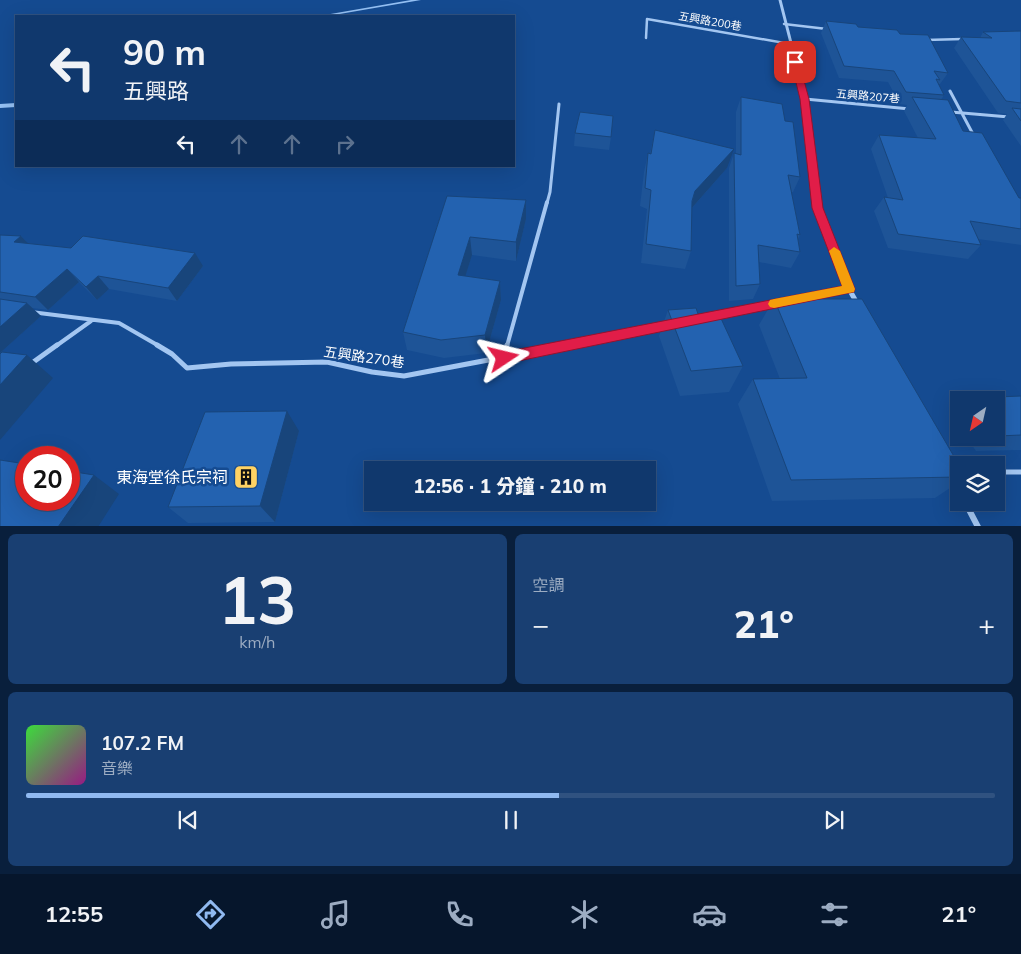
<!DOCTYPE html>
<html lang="zh-TW">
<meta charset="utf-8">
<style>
:root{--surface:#10386d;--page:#193f72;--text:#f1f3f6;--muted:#9cacc2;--line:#305280;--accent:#90b9f0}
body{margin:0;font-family:Mulish,"Noto Sans TC",sans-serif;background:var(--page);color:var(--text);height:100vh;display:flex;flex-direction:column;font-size:19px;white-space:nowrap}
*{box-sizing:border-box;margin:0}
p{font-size:16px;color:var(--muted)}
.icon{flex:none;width:28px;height:28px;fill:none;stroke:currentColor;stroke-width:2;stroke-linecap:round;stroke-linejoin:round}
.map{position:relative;height:526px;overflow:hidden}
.panel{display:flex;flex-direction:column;gap:8px;padding:8px;background:#091f3c;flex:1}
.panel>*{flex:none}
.top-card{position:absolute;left:15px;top:15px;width:500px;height:152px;border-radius:0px;box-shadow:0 5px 20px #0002,0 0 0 1px var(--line);background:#10386d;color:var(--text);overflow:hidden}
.needle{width:32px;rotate:214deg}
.fabs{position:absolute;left:950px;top:391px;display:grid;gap:10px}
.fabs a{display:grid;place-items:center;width:55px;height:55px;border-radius:0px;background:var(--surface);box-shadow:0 5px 20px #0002,0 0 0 1px var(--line);font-size:25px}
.speed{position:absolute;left:15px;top:446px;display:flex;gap:10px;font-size:25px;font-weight:700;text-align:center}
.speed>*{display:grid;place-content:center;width:65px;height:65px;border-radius:50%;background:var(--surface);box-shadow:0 5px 20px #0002,0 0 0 1px var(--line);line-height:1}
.speed .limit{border:8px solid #d22;background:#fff;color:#111}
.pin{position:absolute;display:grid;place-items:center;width:42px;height:42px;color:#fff;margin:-21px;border-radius:10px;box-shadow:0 2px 8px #0006}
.me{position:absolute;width:55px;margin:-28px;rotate:80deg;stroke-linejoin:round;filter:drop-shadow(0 0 4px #0008)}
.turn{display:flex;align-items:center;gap:18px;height:105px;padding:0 25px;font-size:22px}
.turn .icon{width:65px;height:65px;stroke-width:2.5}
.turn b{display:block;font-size:35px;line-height:42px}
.lanes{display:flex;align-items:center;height:48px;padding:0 25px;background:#0003;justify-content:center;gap:25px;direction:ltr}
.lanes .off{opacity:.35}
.big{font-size:38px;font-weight:800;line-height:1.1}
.panel .widget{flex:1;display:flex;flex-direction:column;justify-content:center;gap:8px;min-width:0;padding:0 18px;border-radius:8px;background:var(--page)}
.panel .dial{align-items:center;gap:0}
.dial b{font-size:65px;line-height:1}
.song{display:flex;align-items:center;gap:15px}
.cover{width:60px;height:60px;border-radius:8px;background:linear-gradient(135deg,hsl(120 70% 55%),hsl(310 70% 35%))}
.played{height:5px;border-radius:2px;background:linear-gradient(90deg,var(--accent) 55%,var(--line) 55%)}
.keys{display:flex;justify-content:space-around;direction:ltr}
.heat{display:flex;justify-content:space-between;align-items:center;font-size:28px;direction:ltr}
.panel .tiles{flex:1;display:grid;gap:8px;grid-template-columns:1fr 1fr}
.widget:last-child{grid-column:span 2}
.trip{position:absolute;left:364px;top:461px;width:292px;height:50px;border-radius:0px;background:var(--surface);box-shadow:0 5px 20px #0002,0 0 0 1px var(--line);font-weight:800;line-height:50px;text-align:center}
.tab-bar{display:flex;height:80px;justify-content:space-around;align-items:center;background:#06162c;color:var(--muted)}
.tab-bar .icon{width:35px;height:35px}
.tab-bar .selected{color:var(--accent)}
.tab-bar b{font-size:22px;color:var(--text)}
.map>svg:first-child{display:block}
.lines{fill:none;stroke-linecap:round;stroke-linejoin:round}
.stream{fill:#95c1f4;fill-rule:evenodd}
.lane-far3{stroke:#a3c6f1;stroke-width:2.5}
.lane-far2{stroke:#a3c6f1;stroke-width:3}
.lane-far1{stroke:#a3c6f1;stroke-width:4}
.lane{stroke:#a3c6f1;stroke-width:5}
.street-far3{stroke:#a3c6f1;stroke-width:3}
.street-far2{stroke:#a3c6f1;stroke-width:4}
.street-far1{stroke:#a3c6f1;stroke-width:5}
.street{stroke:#a3c6f1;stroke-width:6}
.wall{fill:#1e5497}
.shaded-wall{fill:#18457b}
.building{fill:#2362b0;stroke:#18457b}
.route{fill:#e11d48;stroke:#92132f}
.slow{fill:#f59e0b}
.labels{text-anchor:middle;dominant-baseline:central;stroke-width:5;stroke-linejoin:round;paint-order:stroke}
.far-street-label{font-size:11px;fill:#fff;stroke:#154b91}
.street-label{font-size:14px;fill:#fff;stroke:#154b91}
.near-poi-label{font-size:16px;fill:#fff;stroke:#154b91;text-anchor:end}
</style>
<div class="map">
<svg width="1021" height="527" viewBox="0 0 1021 527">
<rect width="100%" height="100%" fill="#154b91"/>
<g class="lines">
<path class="stream" d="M411,0H421L328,16H319Z
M16,103V107L0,108V104Z"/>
<path class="lane-far3" d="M784,24L827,29
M646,38L647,19L790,44
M925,40L963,39"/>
<path class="lane-far2" d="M950,91L974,136
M805,99L910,109
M951,112L1009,117
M547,203L550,192L559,104"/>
<path class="lane-far1" d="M793,300L849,289
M31,312L119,323L159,346
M717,316L773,304
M56,346L91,321
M507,346L547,202
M560,346L666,326"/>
<path class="lane" d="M157,345L172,354L187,368L231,364L327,362L372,372L404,376L567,345
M504,358L507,345
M32,363L57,345
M996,472H1021"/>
<path class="street-far3" d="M780,0L803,90"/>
<path class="street-far2" d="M802,89L817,203"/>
<path class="street-far1" d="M817,202L818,209L849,289L858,305"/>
<path class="street" d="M952,480L959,492
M965,502L978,527"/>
</g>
<path class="wall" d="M826,21L900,34L948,73L940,84H938L944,95L941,100L963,131L1019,198H1021V245L978,239L981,245L968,259L888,248L874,211L884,197L888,198L871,149L879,135L918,138L904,111L907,105L900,104L888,82L839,78L821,33Z
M1021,31V146L1003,120L1007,114L998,113L954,48L961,37L980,38L983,32Z
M741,97L785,121L800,177L793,192H791L800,235L798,239L800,252L791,268L759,262L760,284L753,299L729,301V168L734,153H736V112Z
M655,130L727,168L692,208L691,251L685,269L641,263L647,209L640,206L644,172L648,153L650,154Z
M575,133L611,137L609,150L574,146Z
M447,196L526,200V219L516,261L472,255L465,276L500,281L501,300L486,353L444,358L407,350L403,332Z
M0,235L21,236L28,244L203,266L177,301L109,289L97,300L79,282L48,310L32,308L41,316L0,353Z
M774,299L959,465V482L935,498L772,501L738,404L753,379H780L759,325Z
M668,310L698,314L743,366L729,392L680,396L659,336Z
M1021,396V450L976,451L967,438H996V400H970L973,398Z
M959,409V423L953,414Z
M299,431L275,522L188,523L168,507Z"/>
<path class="shaded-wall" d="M734,149L727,168L690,210L695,191Z
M526,200V219L516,261V242Z
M21,236L33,249L14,242Z
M470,237L472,255L460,293L458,275Z
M195,253L203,266L177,301L168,288Z
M67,269L79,282L48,310L35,297Z
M98,276L109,289L97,300L86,287Z
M500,281L501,300L486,353L485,335Z
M27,303L41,316L0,353V327Z
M27,355L53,378L0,440V385Z
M287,411L299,431L275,522L260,506Z
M94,475L119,494L98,527H58Z"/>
<path class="building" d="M826,21L856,24L858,27L897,30L900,34L928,35L948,73L934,71L940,80L936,79L944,95L906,92L894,71L844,66Z
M1021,31V103L1006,101L961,37L992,38L983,32Z
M741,97L782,104L785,121L793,122L800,177L788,175L800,235L797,234L800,252L758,245L760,284L736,286L734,153L741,155Z
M912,97L948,100L963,131L982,133L1019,198H1021V229L970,221L981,245L898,234L884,197L903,200L879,135L936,139Z
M1012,108L1021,109V121Z
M580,112L613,116L611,137L575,133Z
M655,130L734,149L695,191L692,201L691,251L646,244L651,190L645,188L648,153L651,154Z
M447,196L526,200L516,242L470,237L458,275L500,281L485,335L441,340L403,332Z
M0,235L21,236L14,242L71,248L83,236L195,253L168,288L98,276L86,287L67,269L35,297L0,292Z
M0,299L27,303L0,327Z
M774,299H862L959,465V477L791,480L753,379L807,378Z
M696,308L698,314L718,312L743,366L691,371L668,310Z
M2,352L27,355L0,385V354Z
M1021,396V435L998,436L996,433V400H975L973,398Z
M287,411L260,506L168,507L205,412Z
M0,460L26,464V500H69V471L94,475L58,527H0Z"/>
<path class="route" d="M795,60L799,62L809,99L823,208L855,289L854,292L504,364L499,362L498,358L499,354L504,352L842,286L812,208L800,99L791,62Z"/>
<path class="slow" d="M834,247L840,251L855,289L854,292L774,308L770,307L768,304L770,300L774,299L842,286L829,251Z"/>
<defs>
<symbol id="building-square" viewBox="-11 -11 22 22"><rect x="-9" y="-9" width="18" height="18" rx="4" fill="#ffd263" stroke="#154b91"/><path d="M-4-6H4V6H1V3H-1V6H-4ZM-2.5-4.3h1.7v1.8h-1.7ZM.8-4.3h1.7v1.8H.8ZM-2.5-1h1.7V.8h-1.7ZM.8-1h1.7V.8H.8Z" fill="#111"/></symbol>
</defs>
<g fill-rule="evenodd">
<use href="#building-square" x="232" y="463" width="28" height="28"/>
</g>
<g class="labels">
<g class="far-street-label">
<text transform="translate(710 21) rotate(10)">五興路200巷</text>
<text transform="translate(868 96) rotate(5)">五興路207巷</text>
</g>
<g class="street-label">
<text transform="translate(364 357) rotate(8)">五興路270巷</text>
</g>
<g class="near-poi-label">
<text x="228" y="477">東海堂徐氏宗祠</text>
</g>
</g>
</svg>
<div class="fabs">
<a><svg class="needle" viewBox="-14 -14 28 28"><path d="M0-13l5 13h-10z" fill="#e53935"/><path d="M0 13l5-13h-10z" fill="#9cacc2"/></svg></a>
<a><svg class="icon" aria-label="layers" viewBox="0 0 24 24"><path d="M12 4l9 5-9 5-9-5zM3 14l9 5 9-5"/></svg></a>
</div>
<div class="speed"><div class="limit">20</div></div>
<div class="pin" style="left:795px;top:62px;background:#d93025"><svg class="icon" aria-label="arrive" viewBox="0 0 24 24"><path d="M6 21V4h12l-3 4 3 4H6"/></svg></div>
<svg class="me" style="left:504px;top:358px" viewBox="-20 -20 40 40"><path d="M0-17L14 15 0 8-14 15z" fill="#e11d48" stroke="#fff" stroke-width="4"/></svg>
<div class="trip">12:56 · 1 分鐘 · 210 m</div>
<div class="top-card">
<div class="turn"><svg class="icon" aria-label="left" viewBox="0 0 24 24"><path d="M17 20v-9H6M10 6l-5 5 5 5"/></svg><div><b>90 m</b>五興路</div></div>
<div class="lanes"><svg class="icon" aria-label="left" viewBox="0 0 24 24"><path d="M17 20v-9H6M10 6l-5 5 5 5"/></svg><svg class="icon off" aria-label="ahead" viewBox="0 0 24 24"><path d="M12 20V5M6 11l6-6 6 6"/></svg><svg class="icon off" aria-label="ahead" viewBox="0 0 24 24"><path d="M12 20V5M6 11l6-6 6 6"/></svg><svg class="icon off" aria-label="right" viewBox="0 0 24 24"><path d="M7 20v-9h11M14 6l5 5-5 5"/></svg></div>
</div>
</div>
<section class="panel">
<div class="tiles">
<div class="widget dial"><b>13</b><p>km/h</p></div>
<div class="widget"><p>空調</p>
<div class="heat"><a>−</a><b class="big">21°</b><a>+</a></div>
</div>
<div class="widget">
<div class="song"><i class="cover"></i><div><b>107.2 FM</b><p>音樂</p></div></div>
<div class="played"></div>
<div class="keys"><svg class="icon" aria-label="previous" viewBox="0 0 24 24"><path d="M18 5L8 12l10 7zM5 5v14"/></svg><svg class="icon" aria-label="pause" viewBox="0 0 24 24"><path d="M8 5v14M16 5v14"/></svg><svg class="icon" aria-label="next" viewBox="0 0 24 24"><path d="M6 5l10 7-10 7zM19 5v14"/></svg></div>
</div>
</div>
</section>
<nav class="tab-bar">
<b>12:55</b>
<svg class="icon selected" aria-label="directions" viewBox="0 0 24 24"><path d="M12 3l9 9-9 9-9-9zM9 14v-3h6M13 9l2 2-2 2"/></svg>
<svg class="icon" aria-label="music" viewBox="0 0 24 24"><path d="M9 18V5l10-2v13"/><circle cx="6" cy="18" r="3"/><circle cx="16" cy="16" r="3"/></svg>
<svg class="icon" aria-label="phone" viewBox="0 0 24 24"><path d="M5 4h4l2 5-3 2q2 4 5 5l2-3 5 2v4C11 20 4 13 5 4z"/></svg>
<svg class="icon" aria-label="climate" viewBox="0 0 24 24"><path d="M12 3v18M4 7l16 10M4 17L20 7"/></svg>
<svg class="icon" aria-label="car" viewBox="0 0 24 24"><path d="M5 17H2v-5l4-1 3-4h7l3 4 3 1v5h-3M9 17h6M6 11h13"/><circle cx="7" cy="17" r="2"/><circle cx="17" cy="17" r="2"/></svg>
<svg class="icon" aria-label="filters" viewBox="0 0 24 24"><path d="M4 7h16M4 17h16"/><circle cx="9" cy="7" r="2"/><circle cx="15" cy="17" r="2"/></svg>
<b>21°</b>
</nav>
